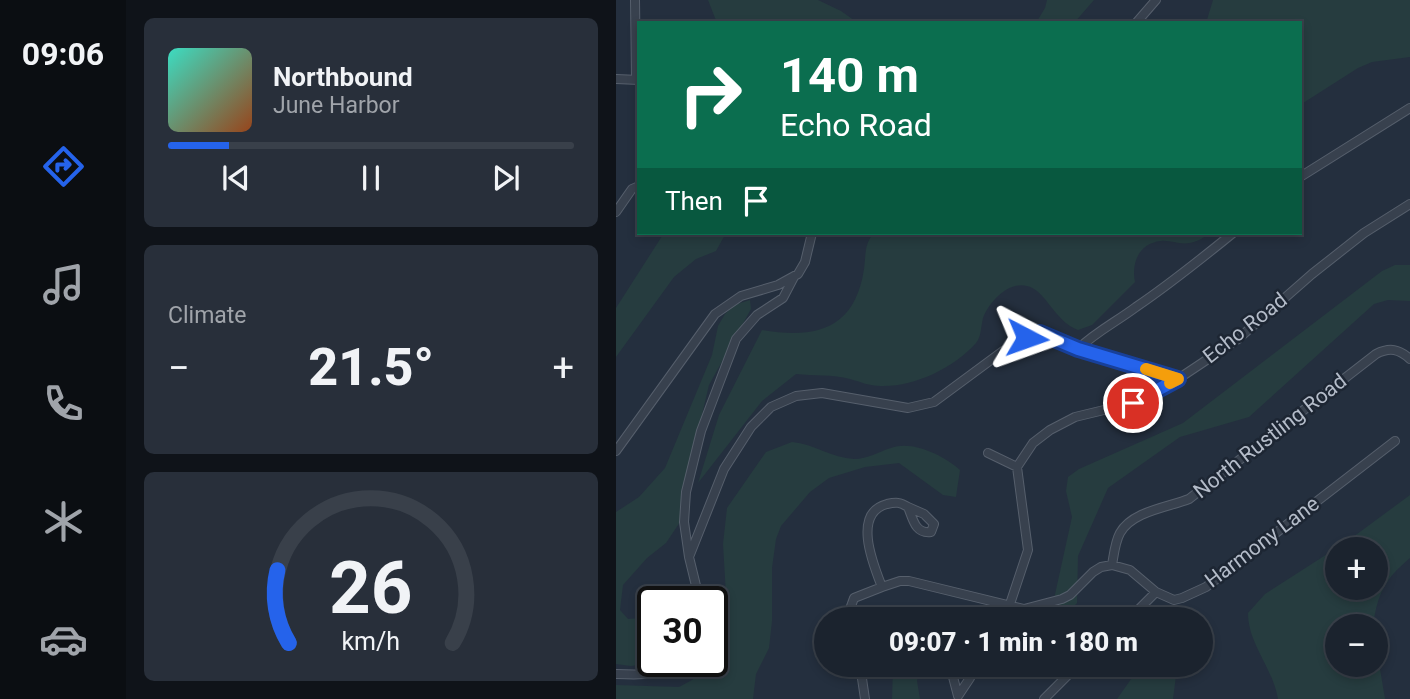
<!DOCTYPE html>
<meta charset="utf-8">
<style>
:root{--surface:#1b232e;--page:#282f3a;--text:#f1f3f6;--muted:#a0a4aa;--line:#39404a;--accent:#2563eb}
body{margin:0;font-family:Roboto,sans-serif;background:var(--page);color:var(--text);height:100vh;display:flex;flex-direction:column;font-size:26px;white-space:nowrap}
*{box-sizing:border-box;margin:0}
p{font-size:23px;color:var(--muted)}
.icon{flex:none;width:38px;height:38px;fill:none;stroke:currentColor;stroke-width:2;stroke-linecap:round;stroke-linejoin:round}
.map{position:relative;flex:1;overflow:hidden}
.sheet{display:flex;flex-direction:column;gap:18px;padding:18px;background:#0f1319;width:490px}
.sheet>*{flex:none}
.guide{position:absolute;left:21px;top:21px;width:665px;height:214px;border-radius:0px;box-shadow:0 4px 10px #0003,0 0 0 2px var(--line);background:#0b6e4f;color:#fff;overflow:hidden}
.controls{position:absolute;left:709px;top:537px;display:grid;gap:14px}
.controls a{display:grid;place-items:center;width:63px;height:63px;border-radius:50%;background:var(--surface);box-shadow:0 4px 10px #0003,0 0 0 2px var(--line);font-size:35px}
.speed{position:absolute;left:21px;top:586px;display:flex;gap:14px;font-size:35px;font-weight:700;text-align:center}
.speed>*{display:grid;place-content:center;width:91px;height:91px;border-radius:50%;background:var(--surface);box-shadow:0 4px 10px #0003,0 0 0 2px var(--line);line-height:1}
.speed .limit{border:4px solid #111;border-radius:10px;background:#fff;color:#111}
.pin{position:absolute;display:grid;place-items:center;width:60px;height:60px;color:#fff;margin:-30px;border:4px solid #fff;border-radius:50%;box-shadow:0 2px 7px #0007}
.me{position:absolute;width:77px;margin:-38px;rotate:94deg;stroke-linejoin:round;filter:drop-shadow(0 0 5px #0008)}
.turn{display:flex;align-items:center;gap:24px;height:147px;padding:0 28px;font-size:32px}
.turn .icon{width:91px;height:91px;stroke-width:2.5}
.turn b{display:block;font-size:49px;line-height:60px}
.then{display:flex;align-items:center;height:66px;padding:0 28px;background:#0003;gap:14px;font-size:26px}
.big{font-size:52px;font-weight:800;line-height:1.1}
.sheet .widget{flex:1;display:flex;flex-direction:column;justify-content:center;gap:10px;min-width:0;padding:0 24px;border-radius:10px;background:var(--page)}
.sheet .dial{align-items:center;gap:0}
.dial svg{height:182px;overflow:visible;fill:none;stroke:var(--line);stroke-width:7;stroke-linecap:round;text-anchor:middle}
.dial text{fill:var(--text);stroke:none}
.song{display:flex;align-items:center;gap:21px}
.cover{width:84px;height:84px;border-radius:10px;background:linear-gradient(135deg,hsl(170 70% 55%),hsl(20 70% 35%))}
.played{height:7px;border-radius:4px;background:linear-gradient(90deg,var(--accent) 15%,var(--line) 15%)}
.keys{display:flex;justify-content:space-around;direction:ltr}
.heat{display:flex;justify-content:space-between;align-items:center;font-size:38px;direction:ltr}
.trip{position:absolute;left:198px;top:607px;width:399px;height:70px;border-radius:35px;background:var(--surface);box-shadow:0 4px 10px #0003,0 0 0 2px var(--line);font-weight:800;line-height:70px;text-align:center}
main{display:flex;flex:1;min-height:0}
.menu{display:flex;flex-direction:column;width:126px;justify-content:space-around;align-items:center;background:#0b0e12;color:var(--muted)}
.menu .icon{width:49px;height:49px}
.menu .current{color:var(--accent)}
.menu b{font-size:32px;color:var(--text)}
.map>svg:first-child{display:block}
.green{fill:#263c3f;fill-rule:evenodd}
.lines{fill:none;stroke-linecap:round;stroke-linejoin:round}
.minor-casing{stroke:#565f6c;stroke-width:10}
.minor{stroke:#38414e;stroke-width:8}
.route-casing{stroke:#184099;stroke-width:18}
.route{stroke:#2563eb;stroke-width:12}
.slow{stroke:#f59e0b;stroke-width:12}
.labels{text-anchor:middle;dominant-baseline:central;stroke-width:5;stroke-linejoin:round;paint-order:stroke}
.street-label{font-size:21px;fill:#b4bcc9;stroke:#1d2633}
</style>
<main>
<nav class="menu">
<b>09:06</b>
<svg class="icon current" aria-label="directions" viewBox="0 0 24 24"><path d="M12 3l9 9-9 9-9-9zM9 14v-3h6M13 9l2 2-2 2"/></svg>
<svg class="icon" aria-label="music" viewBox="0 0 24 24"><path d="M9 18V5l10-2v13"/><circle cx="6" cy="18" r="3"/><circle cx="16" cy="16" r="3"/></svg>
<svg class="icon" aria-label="phone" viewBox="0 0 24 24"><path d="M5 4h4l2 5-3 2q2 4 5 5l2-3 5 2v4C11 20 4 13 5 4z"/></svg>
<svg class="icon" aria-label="climate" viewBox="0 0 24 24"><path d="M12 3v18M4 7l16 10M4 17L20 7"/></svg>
<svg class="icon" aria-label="car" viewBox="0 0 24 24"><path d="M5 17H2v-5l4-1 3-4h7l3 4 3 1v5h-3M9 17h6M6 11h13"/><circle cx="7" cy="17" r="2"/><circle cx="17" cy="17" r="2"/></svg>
</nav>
<section class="sheet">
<div class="widget">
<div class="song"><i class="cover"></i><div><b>Northbound</b><p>June Harbor</p></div></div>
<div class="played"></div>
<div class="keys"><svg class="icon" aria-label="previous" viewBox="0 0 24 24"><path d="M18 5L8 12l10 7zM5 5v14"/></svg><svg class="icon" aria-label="pause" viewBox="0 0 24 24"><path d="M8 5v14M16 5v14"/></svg><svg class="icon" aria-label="next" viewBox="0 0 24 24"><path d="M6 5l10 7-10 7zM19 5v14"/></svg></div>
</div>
<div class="widget"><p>Climate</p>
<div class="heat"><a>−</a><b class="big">21.5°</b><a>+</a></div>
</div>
<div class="widget dial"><svg viewBox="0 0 100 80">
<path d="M14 69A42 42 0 1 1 86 69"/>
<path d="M14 69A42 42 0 0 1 9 37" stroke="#2563eb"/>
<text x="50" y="56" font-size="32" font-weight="700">26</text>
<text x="50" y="72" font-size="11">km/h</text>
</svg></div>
</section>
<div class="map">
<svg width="794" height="699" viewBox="0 0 794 699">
<rect width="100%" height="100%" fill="#242f3e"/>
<path class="green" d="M92,0H202L225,11L242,23H101Z
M431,0H478L458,23H420L429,8Z
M597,0H794V57L756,62L742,68L684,105V23H590Z
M48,233H110L100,251L80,259L58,277L0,357V308Z
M258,233H593V234C587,238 581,242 573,243C564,245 554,240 545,241C523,243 515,263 519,282L476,325L462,330C438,321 430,290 411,286C392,281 373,302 367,318C365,326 365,338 360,343C338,368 298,387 265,386C253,386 245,382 234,379C217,374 197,376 180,374L146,401L82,483L103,415L146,330C199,339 239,330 248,269C250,255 248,244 258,233Z
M779,265H794V301L772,300L758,304L633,417L564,437L492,488L462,556L461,603L445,619L419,620L421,615L436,608L456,517L450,491L452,477L463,469L567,423L766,271Z
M134,300L135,309L93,385L66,499L64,522L50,543L31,558L7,585L4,610L12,619L24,618L37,612V662H44L15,666L0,664V512L23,497L49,468L96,355L102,326L109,314L118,305Z
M176,442C198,444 216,458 238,459C252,459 262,452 275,448C297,440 328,456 344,470L340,497L327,495L283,463L249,467L213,478L194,492L165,526L160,539L156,568V621L153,648L140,674L137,699H0V685L63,687L76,680L96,662L109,625L111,612L107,544L111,508L150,452Z
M794,495V558C768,580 762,593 757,626H721V665H760V645L769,699H662C657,668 632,644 632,613L649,594L733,540ZM721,550H760V588H721Z
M277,665H305L301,681L304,699H276Z
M525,665H565L560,676L557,699H501Z"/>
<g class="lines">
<defs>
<path id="minor" d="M19,0L20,79
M520,23L540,0
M0,79L23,80
M684,177L794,108
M0,212L16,189L23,186
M462,349C481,331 500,322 520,307C554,284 585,259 617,233
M0,451L99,314L125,296L162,285L182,274L189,262L196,233
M372,453L401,467
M292,507C284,502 280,502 271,504C236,513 257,564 266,587L284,581H293L408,609L446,599L454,595L477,572L485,567L496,565L514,570L540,592L558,600L566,598L590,587L779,441
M292,507L308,514L318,524L315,532C299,534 297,519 292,507Z
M73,557L108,469L135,427L155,407L180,396L206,393L292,408L318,402L387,351L424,333L462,349L562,379
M496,565C498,554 499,542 504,533C516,511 553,507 573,499L760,354C774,347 783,349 794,359
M84,602L73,557L68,522L70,492L85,431L120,339L141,315L167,298L178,277
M393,607L412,550L401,467L417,443L434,430L459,417L517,403L562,379L622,339L696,274L748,233L794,204
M236,620L234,609L238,598L266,587
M512,620L540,592
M244,665L249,699
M347,669L351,671L354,678L342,696L337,677L341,670Z
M0,674C24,675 48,676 68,662
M428,699L462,665"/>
</defs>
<use href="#minor" class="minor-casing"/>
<use href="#minor" class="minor"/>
</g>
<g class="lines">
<defs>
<path id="route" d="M411,338L424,333L462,349L562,379L517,403"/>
</defs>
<use href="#route" class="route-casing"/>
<use href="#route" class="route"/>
<path class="slow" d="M530,369L562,379L554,383"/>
</g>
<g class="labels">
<g class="street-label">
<text transform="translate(629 328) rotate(-38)">Echo Road</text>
<text transform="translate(654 436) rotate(-38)">North Rustling Road</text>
<text transform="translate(646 542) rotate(-37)">Harmony Lane</text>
</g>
</g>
</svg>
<div class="controls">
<a>+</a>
<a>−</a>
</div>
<div class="speed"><div class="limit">30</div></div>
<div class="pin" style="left:517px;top:403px;background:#d93025"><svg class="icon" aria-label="arrive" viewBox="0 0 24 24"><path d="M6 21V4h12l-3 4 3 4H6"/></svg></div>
<svg class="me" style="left:411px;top:338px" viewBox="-20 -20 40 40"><path d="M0-17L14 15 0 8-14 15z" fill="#2563eb" stroke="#fff" stroke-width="4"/></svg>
<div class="trip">09:07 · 1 min · 180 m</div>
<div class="guide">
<div class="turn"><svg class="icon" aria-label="right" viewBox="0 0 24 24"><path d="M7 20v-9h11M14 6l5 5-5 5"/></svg><div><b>140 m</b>Echo Road</div></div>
<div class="then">Then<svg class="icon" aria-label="arrive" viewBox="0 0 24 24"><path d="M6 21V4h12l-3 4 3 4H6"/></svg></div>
</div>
</div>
</main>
